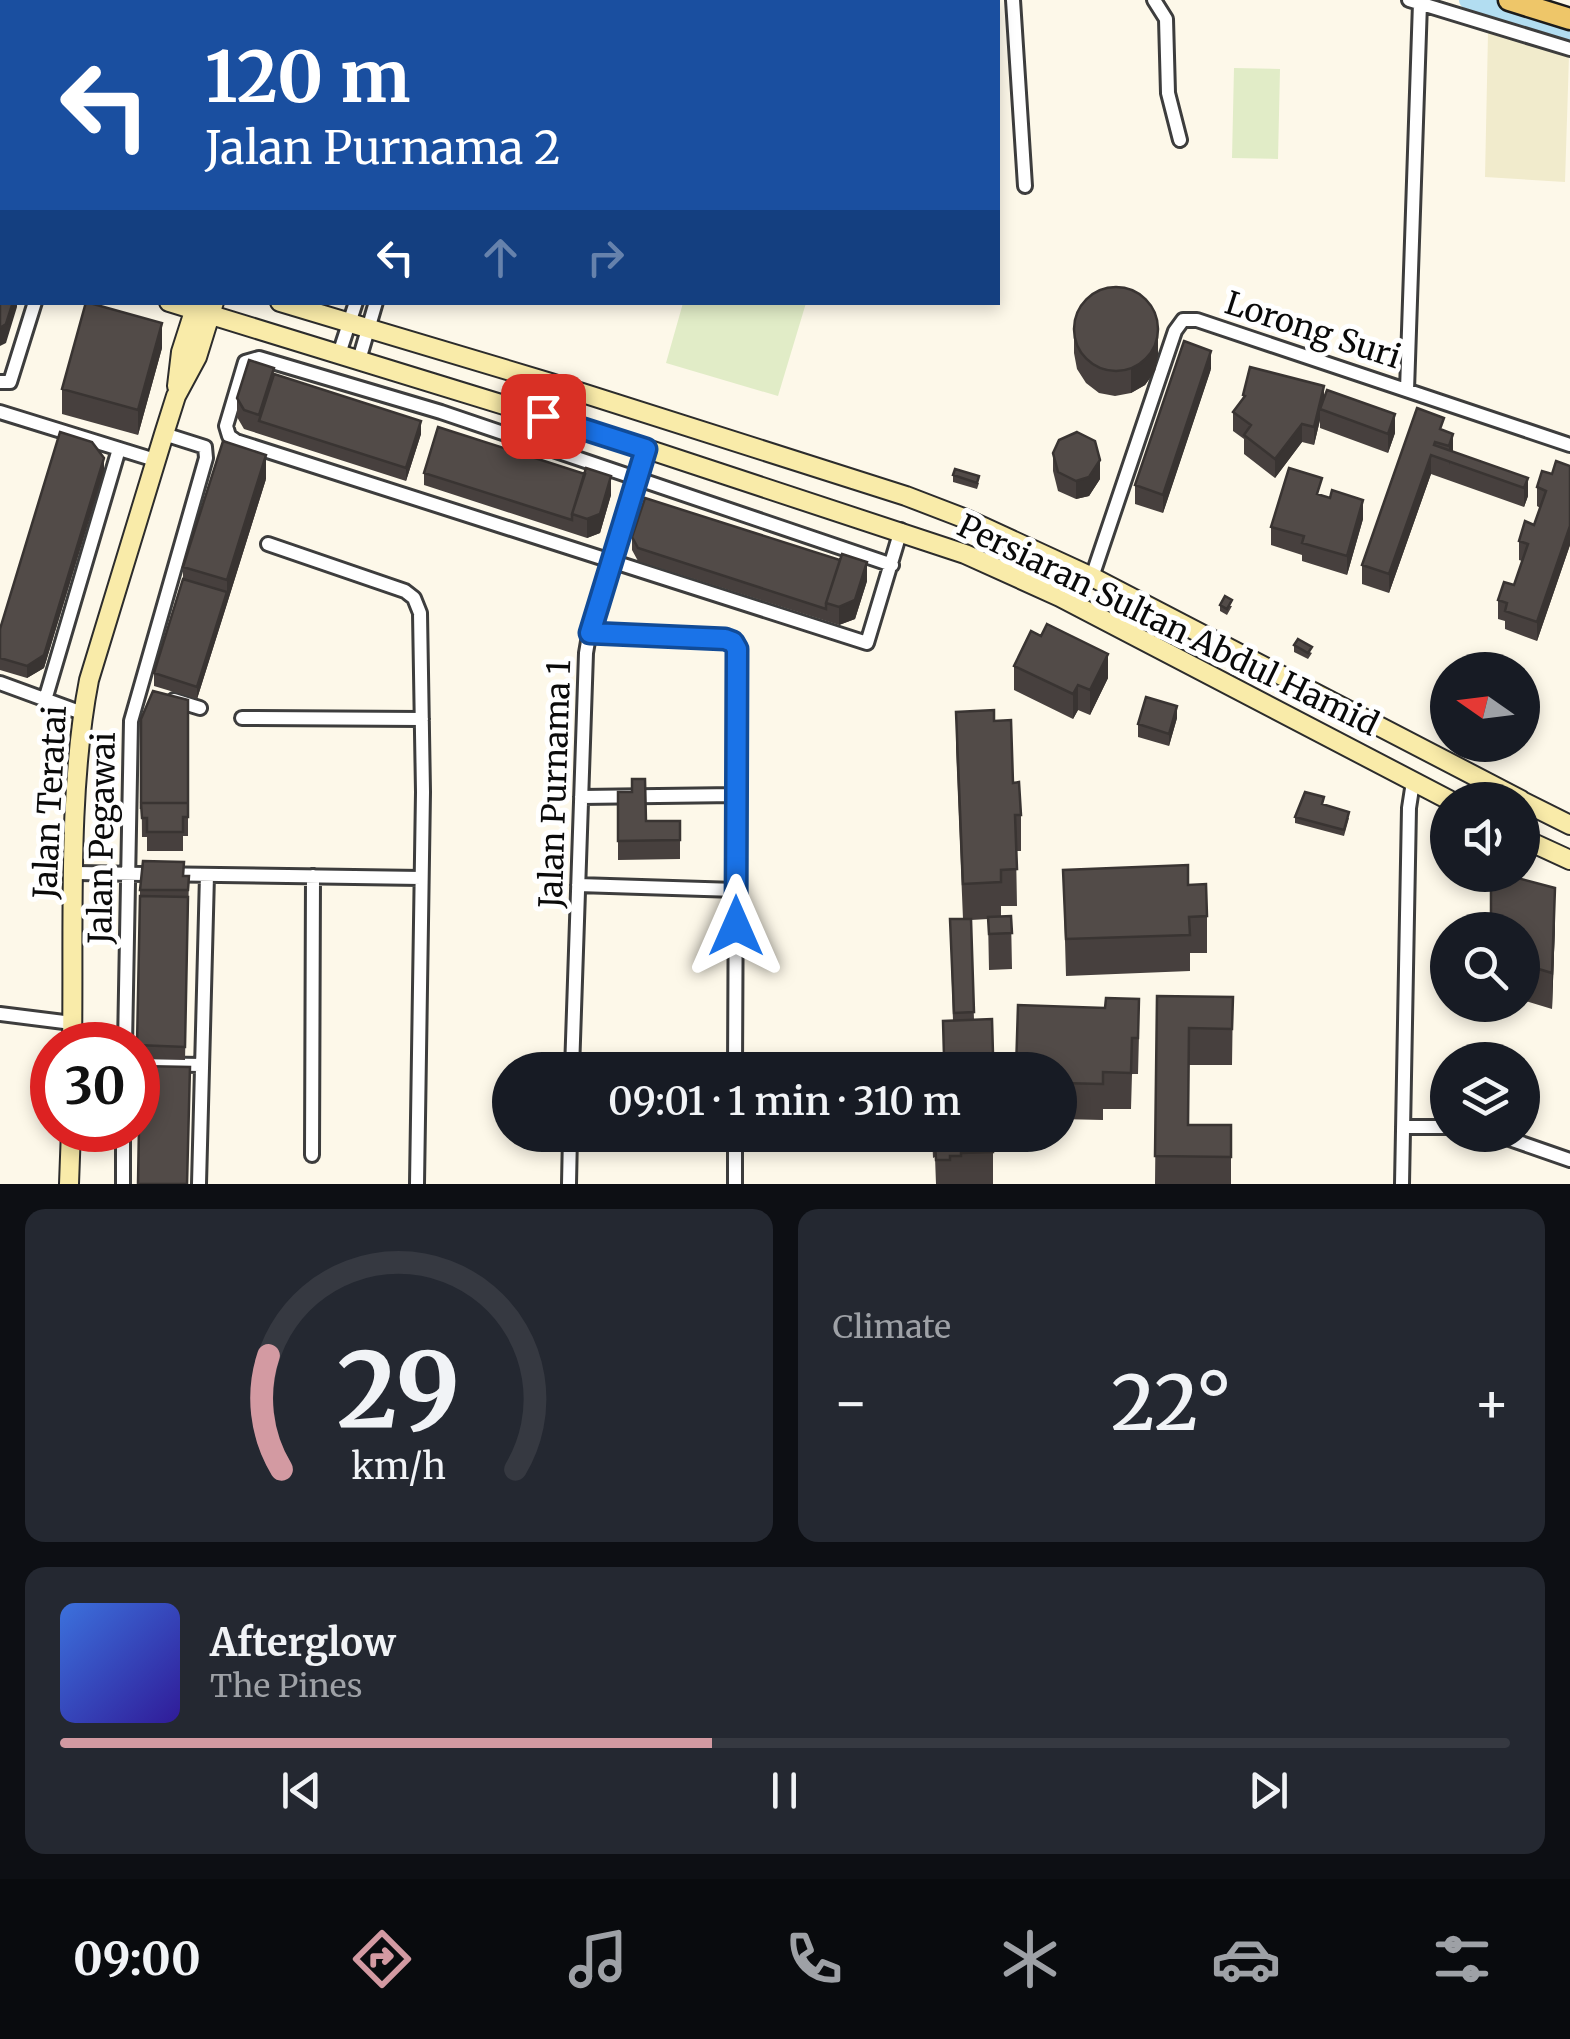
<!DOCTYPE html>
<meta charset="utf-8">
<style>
:root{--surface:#171b24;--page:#242831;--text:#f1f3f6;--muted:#9ea1a6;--line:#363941;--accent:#d39aa2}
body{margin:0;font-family:Merriweather,serif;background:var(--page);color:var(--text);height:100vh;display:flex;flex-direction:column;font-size:38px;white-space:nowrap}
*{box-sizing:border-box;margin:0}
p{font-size:32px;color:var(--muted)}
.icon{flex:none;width:55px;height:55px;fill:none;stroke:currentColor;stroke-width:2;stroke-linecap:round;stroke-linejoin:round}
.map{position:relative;height:1184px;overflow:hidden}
.details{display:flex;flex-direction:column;gap:25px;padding:25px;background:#0d0f14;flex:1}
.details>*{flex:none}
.hud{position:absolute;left:0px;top:0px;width:1000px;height:305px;box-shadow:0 5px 15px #0003;background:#1a4fa0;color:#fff;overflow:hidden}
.needle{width:65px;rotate:284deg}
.buttons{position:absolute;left:1430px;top:652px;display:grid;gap:20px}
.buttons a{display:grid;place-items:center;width:110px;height:110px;border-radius:50%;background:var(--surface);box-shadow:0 5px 15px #0003;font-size:50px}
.speed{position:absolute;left:30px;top:1022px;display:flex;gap:20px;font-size:50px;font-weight:700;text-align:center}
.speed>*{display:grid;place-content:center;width:130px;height:130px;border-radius:50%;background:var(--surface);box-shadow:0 5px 15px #0003;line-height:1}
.speed .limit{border:15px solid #d22;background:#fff;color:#111}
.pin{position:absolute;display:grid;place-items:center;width:85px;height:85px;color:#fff;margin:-42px;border-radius:20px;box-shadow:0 5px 15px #0006}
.me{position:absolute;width:110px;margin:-55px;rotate:0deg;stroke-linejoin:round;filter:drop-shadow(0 0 8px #0008)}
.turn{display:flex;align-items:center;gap:35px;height:210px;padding:0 40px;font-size:45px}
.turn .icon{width:130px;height:130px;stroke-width:2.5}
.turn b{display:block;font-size:70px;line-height:85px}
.lanes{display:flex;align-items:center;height:95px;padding:0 40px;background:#0003;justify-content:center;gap:50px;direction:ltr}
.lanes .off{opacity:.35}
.big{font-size:75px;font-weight:600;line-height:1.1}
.details .widget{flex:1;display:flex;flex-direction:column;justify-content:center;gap:15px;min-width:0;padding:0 35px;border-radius:20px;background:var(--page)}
.details .dial{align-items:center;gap:0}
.dial svg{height:260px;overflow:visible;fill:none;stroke:var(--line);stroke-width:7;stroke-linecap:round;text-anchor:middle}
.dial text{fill:var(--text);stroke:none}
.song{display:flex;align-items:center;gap:30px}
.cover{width:120px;height:120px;border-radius:15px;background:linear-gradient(135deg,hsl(220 70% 55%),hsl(250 70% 35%))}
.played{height:10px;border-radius:5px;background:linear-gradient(90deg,var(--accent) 45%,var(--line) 45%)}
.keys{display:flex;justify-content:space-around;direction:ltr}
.heat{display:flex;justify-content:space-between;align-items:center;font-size:55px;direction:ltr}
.details .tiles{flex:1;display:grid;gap:25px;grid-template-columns:1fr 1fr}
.widget:last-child{grid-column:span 2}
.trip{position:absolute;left:492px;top:1052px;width:585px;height:100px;border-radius:50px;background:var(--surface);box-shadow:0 5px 15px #0003;font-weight:600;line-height:100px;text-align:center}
.tab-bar{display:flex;height:160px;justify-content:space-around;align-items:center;background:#090b0e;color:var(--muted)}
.tab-bar .icon{width:70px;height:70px}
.tab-bar .current{color:var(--accent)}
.tab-bar b{font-size:45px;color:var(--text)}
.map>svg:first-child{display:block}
.farmland{fill:#f1ebcc}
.pitch{fill:#e1ecc7}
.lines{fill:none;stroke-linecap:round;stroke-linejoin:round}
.canal{stroke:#b2ddf1;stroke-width:18}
.street-casing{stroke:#3d3d3d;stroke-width:18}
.secondary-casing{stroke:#2c2c2c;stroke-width:22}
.primary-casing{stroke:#1b1b1b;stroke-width:25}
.street{stroke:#fff;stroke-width:12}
.secondary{stroke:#f9eba9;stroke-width:18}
.primary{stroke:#eec669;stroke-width:20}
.wall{fill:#47403e}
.shaded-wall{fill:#393432}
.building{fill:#524b48;stroke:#393432;stroke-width:2.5}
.route-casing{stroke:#114b97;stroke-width:25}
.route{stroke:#1a73e8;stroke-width:18}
.labels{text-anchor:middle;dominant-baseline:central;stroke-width:10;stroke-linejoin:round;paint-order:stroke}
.street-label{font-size:32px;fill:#0a0a0a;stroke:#fff}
</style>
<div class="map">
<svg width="1570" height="1184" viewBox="0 0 1570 1184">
<rect width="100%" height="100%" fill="#fdf8e9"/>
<path class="farmland" d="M1488,33L1569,56L1565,182L1485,177Z"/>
<path class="pitch" d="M1234,68L1280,69L1278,159L1232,158Z
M683,303H806L778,396L666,363Z"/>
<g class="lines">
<path class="canal" d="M1468,0L1570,32"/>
<defs>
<path id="street" d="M440,0V2
M1013,0L1025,186
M1154,0L1166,19L1168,93L1180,140
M1409,0L1570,49
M6,2L7,0
M801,2V0
M0,24L2,15
M0,282L2,283
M339,354L356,302
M359,360L376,302
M0,382H10L35,302
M1407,390L1420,3
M0,412L155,460
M268,544L405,591L414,598L420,613L423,792L417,1184
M892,565L441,412L259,358L245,362L226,426L229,436L236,441L867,643L901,530
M1092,577L1175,331L1183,320H1197L1570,445
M590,633L725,639L733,642L737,649L735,1070
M0,683L82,713
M45,700L119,449
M174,700L200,708
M242,718L422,719
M581,797L736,795
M75,873L421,878
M578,885L736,890
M0,1014L72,1023
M125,1045L131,721L206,458L205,447L164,434
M138,1064L202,1065
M572,1070L586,653L592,618L645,449
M1403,1127H1448
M1498,1135L1570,1160
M312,1155L313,876
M123,1184V1130
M199,1184L207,875
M569,1184L570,1135
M735,1184V1135
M1402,1184L1409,808L1413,782"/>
<path id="secondary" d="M0,217L2,218
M0,248H2
M169,302L644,448L965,554L1060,597L1449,800
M280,302L551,383L906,496L966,519L1092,577L1521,800
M177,386L181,352L197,302
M1522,801L1570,825
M1522,838L1570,860
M72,1045C74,928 67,793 89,680L164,434L176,396L197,357L214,302
M69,1184L71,1130"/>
<path id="primary" d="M1509,0L1570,19"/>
</defs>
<use href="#street" class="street-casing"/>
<use href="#secondary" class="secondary-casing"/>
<use href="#primary" class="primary-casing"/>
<use href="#street" class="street"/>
<use href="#secondary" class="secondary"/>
<use href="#primary" class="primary"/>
</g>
<path class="wall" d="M1074,328L1158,355L1155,371L1145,385L1131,393L1115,396L1099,393L1086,383L1077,369L1074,353Z
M162,348L138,435L62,414V389Z
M1211,369L1163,513L1135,504V485Z
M274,374L421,434L406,481L244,429L237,417V398Z
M1243,395L1324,399L1395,433L1388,453L1320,428V420L1314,445L1302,442L1275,478L1244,454V439L1233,431V412L1243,400Z
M1417,408L1444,431L1453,452L1528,478V496L1524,507L1431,474L1389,593L1362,584V565Z
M1053,453L1100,479L1089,496L1076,499L1058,491L1053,471Z
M1570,466V545L1537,641L1505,629V621L1498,619V600L1514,585L1522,561L1519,560V541L1534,525L1540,508L1537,506V487L1552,474Z
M104,471L44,668L27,678L0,670V629Z
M424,473L611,495L600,533L587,538L424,485Z
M953,475L979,483L977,489L953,482Z
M266,479L197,699L154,686V673L183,580V567Z
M1322,495L1363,519L1347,575L1302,561V555L1271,545V527Z
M632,537L867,581L855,619L839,625L638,561L632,550Z
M1220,605L1232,606L1227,615L1220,611Z
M1294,645L1312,653L1308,659L1294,652Z
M1014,666L1108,678L1090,715L1078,710L1073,719L1014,690Z
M188,700V836H183V851H147V837H142L141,719Z
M956,712L994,721L1013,783L1021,815V851H1016L1017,906H1001V916H1011L1012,969L989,970L988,919L971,920L974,1020L992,1019L993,1070H944L943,1021H953L950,919H963L956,748Z
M1177,718L1169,746L1138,737V724Z
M618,792L646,821H680V859L618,860Z
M1323,805L1349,818L1344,836L1295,823V817Z
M1063,870L1207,916V953H1190V971L1066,976Z
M184,876H189L185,1060L138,1059L140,890Z
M1555,925L1552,1009L1522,1000V930Z
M1157,996L1233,997L1232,1065H1189L1188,1125H1231V1184H1155Z
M1139,1035L1138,1074H1132L1131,1109H1103V1120L1060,1119V1070Z
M932,1135H993V1184H936L935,1157L933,1158Z"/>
<path class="shaded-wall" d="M13,302H17V307L6,343L0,346V328Z
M162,323V348L138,435V410Z
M1158,330V355L1155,371L1145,385L1131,393V369Z
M1211,351V369L1163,513V495Z
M1324,386V405L1320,409V420L1314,445V427Z
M1395,414V433L1388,453V434Z
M421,421V434L406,481V468Z
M1302,424V442L1275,478V459Z
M1453,434V453L1449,465V446Z
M266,455V479L227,604V580Z
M1431,455V474L1389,593V574Z
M104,458V471L44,668L27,678V666Z
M1100,460V479L1089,496L1076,499V481Z
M611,476V495L600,533L587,538V519Z
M1528,478V496L1524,507V488Z
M1363,500V519L1347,575V556Z
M1570,526V545L1537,641V622Z
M867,562V581L855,619L839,625V607Z
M227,592V604L197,699V687Z
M1108,654V678L1090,715V690Z
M1078,685V710L1073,719V694Z
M1177,706V718L1169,746V734Z
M1555,888V925L1552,1009V973Z"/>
<path class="building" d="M895,0H940V1L896,2Z
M0,283L2,284V302H13L6,324L0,328Z
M1074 329a42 42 0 1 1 84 0a42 42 0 1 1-84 0Z
M86,302L162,323L138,410L62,389Z
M1184,341L1211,351L1163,495L1135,485Z
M249,360L274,368L259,415L244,410L237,398Z
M1250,367L1324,386L1314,427L1302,424L1275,459L1244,435L1251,425L1233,412L1245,396L1243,395Z
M274,374L421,421L406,468L259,421Z
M1327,390L1395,414L1388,434L1320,409Z
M1417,408L1444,418L1440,429L1453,434L1449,446L1435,442L1434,445L1528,478L1524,488L1431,455L1389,574L1362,565Z
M438,427L585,474L572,514V520L424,473Z
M60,432L92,442L104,458L44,655L27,666L0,658V629Z
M1077,432L1095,441L1100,460L1089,477L1076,481L1058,472L1053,453L1059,440Z
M223,441L266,455L227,580L183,567Z
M1556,461L1570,466V526L1537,622L1505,611L1507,603L1498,600L1504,582L1514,585L1528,544L1519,541L1525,521L1534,525L1546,491L1537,487L1542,471L1552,474Z
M586,468L611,476L600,514L587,519L572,514Z
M1289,468L1322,478L1317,494L1330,498L1332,490L1363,500L1347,556L1302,543L1304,536L1271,527Z
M955,469L979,476L977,483L953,475Z
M645,498L840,560L826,603V609L638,548L632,537Z
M842,554L867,562L855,600L839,607L826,603Z
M183,579L227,592L197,687L154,673Z
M1225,596L1232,600L1227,609L1220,605Z
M1047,624L1108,654L1090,690L1078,685L1073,694L1014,666L1031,631L1041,636Z
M1298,639L1312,647L1308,653L1294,645Z
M153,691L188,700V803H141V809V719Z
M1146,697L1177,706L1169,734L1138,724Z
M994,710V721L1011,720L1013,783L1019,782L1021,815H1015L1017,869L1001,870V882L963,884L956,712Z
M632,779H645L646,821H680V840L618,841V792H632Z
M1305,792L1324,797L1322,804L1349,812L1344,830L1295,817Z
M141,803H188V817H183V832H147V818H142Z
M143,861L184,862L183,876H189L188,890H140Z
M1188,865V885L1206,884L1207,916L1189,917L1190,935L1066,939L1063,870Z
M1491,875H1506L1555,888L1552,973L1522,964V930H1491Z
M140,896L188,897L185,1047L137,1045Z
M1011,916L1012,933L989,934L988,917Z
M950,919H971L974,1012L954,1013Z
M1157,996L1233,997L1232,1029L1189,1028L1188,1125H1231V1157L1155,1156Z
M1106,998L1139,999L1138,1038H1132L1131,1073L1103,1072V1084L1060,1083V1070H1016L1018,1005L1105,1008Z
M992,1019L993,1054L944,1056L943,1021Z
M140,1066L190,1067L187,1184H138Z
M946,1135H993V1152L961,1153V1156H950V1160H936L935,1141H946Z"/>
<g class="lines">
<defs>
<path id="route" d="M543,416L646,449L590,633L725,639L733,642L737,649L736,926"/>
</defs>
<use href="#route" class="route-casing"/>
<use href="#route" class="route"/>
</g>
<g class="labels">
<g class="street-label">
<text transform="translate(1313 330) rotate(18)">Lorong Suri</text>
<text transform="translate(1168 625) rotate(26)">Persiaran Sultan Abdul Hamid</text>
<text transform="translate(555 784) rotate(-88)">Jalan Purnama 1</text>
<text transform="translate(50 802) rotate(-87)">Jalan Teratai</text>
<text transform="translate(102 838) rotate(-89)">Jalan Pegawai</text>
</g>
</g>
</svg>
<div class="buttons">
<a><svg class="needle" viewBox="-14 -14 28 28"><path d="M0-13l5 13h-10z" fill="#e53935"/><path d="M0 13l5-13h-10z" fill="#9ea1a6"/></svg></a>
<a><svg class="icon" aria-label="sound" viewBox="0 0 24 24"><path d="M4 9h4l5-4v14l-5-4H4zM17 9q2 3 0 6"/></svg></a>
<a><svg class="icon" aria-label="search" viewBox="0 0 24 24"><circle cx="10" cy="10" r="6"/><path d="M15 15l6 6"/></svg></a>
<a><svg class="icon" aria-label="layers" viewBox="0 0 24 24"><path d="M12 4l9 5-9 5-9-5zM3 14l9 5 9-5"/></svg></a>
</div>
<div class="speed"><div class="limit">30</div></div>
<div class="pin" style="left:543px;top:416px;background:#d93025"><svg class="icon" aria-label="arrive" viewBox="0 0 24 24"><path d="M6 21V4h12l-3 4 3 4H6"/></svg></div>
<svg class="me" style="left:736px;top:926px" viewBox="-20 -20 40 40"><path d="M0-17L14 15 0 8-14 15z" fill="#1a73e8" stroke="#fff" stroke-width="4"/></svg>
<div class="trip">09:01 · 1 min · 310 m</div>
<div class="hud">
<div class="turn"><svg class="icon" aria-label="left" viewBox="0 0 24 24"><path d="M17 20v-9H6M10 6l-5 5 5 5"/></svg><div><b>120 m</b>Jalan Purnama 2</div></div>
<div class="lanes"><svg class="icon" aria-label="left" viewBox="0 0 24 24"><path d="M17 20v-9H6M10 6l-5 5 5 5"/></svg><svg class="icon off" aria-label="ahead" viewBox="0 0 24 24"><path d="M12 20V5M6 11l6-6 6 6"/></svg><svg class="icon off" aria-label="right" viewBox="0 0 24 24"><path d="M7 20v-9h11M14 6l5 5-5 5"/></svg></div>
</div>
</div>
<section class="details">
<div class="tiles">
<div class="widget dial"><svg viewBox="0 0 100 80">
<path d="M14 69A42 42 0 1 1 86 69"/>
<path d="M14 69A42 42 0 0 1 10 34" stroke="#d39aa2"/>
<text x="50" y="56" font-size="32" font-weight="700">29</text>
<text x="50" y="72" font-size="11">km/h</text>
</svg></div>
<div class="widget"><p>Climate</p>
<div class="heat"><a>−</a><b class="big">22°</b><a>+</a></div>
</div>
<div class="widget">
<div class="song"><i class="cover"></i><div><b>Afterglow</b><p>The Pines</p></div></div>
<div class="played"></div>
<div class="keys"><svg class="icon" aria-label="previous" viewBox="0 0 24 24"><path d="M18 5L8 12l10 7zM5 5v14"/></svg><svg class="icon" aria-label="pause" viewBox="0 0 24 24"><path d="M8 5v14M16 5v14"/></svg><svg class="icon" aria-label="next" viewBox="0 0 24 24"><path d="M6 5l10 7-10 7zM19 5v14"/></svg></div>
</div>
</div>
</section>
<nav class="tab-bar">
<b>09:00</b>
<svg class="icon current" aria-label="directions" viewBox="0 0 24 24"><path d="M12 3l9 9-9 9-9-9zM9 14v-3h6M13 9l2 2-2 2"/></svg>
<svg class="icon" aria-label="music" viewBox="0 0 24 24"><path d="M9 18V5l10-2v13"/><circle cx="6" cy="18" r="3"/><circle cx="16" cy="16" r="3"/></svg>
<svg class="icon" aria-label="phone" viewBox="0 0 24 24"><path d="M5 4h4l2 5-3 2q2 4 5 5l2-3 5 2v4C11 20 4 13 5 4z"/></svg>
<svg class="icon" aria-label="climate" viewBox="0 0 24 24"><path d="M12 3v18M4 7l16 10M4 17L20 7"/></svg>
<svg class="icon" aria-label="car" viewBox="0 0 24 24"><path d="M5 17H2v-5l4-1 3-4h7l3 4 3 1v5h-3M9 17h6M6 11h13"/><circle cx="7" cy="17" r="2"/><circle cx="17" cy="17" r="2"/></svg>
<svg class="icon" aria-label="filters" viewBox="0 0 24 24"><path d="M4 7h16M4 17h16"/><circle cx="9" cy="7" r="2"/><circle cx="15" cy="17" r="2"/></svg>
</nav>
